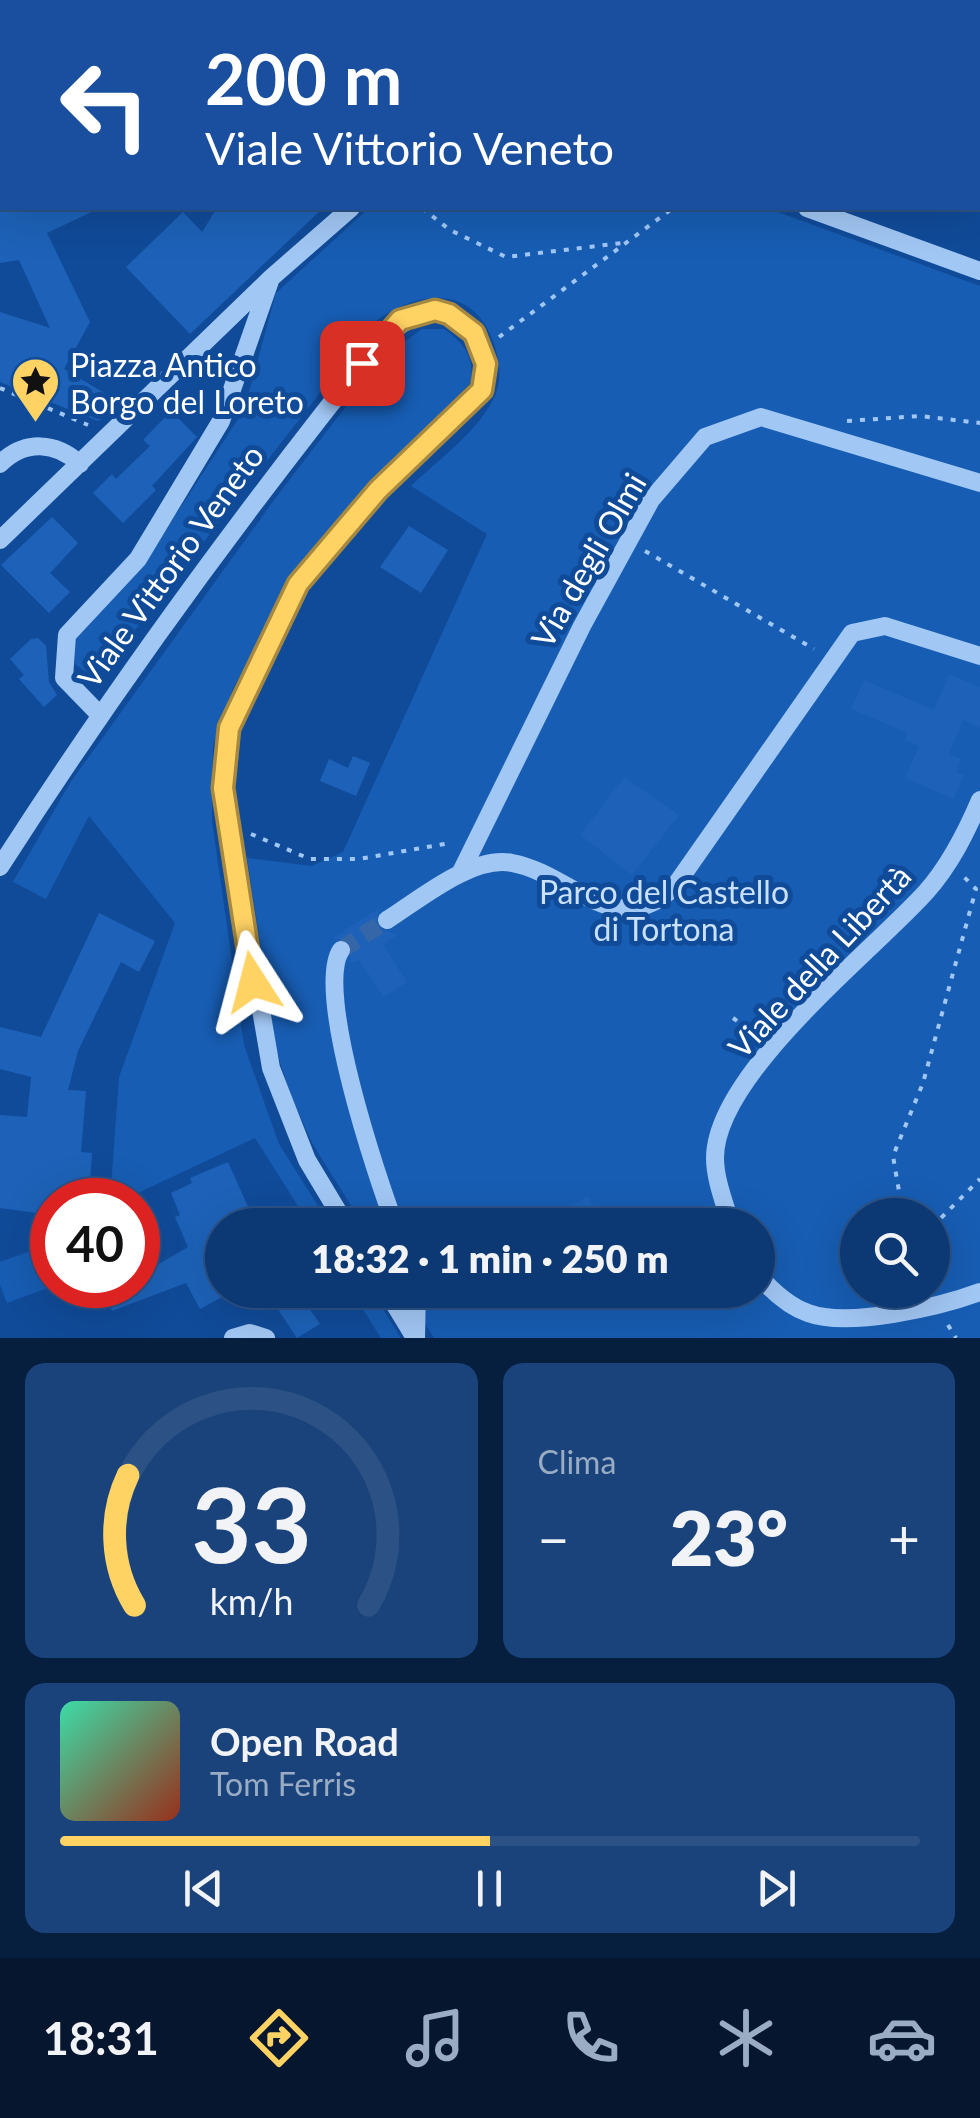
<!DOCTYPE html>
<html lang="it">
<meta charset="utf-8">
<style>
:root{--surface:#0c3873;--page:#1a437b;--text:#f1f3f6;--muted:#9aacc4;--line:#2c5285;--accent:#ffd264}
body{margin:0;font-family:Lato,sans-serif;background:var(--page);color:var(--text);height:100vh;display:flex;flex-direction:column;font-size:38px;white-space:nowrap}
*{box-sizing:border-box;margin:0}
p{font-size:32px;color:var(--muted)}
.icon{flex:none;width:55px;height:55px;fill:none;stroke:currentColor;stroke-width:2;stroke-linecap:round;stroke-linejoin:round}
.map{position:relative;height:1338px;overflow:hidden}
.panel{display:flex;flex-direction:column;gap:25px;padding:25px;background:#071f3f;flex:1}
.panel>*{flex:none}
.hud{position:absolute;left:0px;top:0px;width:980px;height:210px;box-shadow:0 10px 40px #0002,0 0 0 2px var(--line);background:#1a4fa0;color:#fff;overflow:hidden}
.controls{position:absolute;left:840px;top:1198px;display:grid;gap:20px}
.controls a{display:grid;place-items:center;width:110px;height:110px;border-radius:50%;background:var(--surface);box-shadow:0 10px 40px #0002,0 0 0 2px var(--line);font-size:50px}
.speed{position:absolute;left:30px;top:1178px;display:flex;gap:20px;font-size:50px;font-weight:700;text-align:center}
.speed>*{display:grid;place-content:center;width:130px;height:130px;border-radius:50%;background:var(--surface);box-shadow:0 10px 40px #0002,0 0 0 2px var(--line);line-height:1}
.speed .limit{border:15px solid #d22;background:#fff;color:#111}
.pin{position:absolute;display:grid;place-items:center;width:85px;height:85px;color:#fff;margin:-42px;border-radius:20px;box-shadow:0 5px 15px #0006}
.me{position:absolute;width:110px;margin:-55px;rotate:351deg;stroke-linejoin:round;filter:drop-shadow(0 0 8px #0008)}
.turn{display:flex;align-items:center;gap:35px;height:210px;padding:0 40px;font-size:45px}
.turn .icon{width:130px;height:130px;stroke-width:2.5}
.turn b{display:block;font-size:70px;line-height:85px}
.big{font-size:75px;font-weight:800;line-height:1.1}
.panel .card{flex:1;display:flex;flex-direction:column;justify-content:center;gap:15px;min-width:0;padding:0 35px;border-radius:20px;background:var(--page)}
.panel .dial{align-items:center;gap:0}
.dial svg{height:260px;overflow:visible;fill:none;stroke:var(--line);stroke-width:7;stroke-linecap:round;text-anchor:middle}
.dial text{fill:var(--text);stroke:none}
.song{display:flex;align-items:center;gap:30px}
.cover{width:120px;height:120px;border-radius:15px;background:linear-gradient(135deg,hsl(160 70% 55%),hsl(10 70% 35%))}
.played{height:10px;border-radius:5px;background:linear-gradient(90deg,var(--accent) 50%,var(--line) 50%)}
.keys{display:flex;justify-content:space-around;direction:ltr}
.heat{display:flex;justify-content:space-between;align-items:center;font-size:55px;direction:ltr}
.panel .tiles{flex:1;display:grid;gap:25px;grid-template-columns:1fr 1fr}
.card:last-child{grid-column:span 2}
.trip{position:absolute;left:205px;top:1208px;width:570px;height:100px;border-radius:50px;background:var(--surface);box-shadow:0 10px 40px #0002,0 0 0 2px var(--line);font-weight:800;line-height:100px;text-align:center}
.menu{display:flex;height:160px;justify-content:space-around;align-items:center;background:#05162e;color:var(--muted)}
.menu .icon{width:70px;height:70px}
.menu .on{color:var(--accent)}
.menu b{font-size:45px;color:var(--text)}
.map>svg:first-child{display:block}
.green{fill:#175db3;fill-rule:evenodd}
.building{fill:#1d62b8}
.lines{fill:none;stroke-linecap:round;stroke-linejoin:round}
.minor-tunnel{stroke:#3466a8;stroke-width:18;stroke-dasharray:18 9;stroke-linecap:butt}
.path{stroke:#a1c7f4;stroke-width:4;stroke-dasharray:5 8;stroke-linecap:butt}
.minor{stroke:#a1c7f4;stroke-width:18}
.route-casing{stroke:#a68841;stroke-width:25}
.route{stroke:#ffd264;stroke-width:18}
.labels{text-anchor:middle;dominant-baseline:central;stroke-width:10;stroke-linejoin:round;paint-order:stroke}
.poi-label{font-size:32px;fill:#fff;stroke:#104b99;text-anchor:start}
.street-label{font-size:32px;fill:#fff;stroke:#104b99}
.park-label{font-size:32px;fill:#c9e1fe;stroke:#104b99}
</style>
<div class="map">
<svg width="980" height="1338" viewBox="0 0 980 1338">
<rect width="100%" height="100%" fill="#104b99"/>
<path class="green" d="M369,208H767L980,286V1338H434L403,1290H758V1225H363L312,1143L291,1096L277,1053L247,858L312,866L343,852L487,534L411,486C439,459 478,432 495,396C502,379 500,361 494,344C474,283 418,290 376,321L96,680L75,664L74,635L145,562L244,410L276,293ZM858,1215H932V1290H858Z
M422,329H444C465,344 474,357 471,382L293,573L233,689L213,746L212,821L244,1045L279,1144L330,1225H310L255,1138L123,1200H110L119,1077L175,923L89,816L46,899L13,882L70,783L277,496L367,379L395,349Z
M52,1243V1285H56L7,1303L0,1285V1262Z
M351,1290H371L401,1338H381Z"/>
<path class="building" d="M100,208L47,233L90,322L64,369L113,398L109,415L98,421L0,382V312L50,328L19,260L0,263V209Z
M217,208H323L190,334L126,267L183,212L202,232Z
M171,411L197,437L152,486L156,490L123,523L93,493L112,474L116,479L150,446L143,440Z
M52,517L78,543L50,573L70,592L49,613L1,565Z
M409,526L448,550L421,593L380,567Z
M38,638L46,646L49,682L57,695L44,707L19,679L24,675L10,659L31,639Z
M949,674L980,687V728L963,720L949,754L961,759L956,772L964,775L954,799L905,778L919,746L905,740L908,733L851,709L864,680L934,710Z
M353,756L370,763L356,796L320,781L329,759L348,768Z
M624,777L679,815L632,875L580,835Z
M379,908L377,928L397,935L383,945L407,982L384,997L359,960L350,963L351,942L333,938Z
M99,913L155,941L139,972L121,962L78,1051L68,1090L86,1091L81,1152L92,1153L89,1200H52V1215L0,1208V1115L27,1117L31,1077L0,1069V1027L41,1037Z
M228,1162L250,1211L212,1228L222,1246V1297L200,1309L186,1283L112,1311L102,1285H138V1276L188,1247L175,1217L180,1215L171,1193L192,1183L190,1178Z
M587,1196L607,1225H545Z
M301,1296L320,1324L297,1338L279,1311Z"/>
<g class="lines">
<path class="minor-tunnel" d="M341,950L387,920"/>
<path class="path" d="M422,208L450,230L506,257L622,243
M499,337L673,208
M0,388L88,425
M847,421L920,416L980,423
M645,551L814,649
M251,834L310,859H359L450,843
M733,1018L757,1035
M903,1215L893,1156L923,1083L976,889L963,876
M932,1227L980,1179
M948,1325L956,1338"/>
<path class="minor" d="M134,2L137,0
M521,2L523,0
M718,2V0
M921,2V0
M0,21L2,25
M0,112L2,110
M978,198L980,197
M807,208L980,271
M0,464C25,439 56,442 80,464
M0,540L271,278L351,208
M98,713L64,678L67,635L138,559L221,421L271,278
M0,867C119,681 248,506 387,333L420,313L449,314L474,333L483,349L486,364L482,390L378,490L298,584L229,728L223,788L271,1068L307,1160L346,1225
M461,872L582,626L651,500L705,437L761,417L980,483
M387,920C419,900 472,855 512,863C572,874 616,944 675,886L852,633L885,626L980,656
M341,950C314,990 377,1177 395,1225
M731,1225C725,1204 715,1180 715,1158C715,1074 871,953 926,892C950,865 966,833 980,800
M758,1275C772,1291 788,1306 808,1313C848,1328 940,1307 980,1292
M386,1290L415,1338
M233,1338L250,1333L266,1338
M416,1338L417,1290"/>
</g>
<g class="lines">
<defs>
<path id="route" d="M253,982L223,788L229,728L298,584L378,490L482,390L486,364L474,333L449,314L435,310L400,320L362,363"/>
</defs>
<use href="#route" class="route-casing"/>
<use href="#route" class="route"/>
</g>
<defs>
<symbol id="sight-pin" viewBox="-11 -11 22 30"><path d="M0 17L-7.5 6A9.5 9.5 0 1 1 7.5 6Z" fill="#ffd264" stroke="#104b99"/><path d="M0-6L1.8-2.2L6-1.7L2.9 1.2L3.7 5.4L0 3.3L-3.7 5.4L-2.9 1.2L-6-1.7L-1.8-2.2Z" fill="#111"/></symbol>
</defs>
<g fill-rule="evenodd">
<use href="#sight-pin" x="8" y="354" width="55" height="75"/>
</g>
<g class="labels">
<g class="poi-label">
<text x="70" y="364">Piazza Antico<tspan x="70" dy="37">Borgo del Loreto</tspan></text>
</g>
<g class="street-label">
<text transform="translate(588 560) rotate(-60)">Via degli Olmi</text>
<text transform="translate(170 566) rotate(-54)">Viale Vittorio Veneto</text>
<text transform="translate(819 961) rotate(-47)">Viale della Libertà</text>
</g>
<g class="park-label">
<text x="664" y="891">Parco del Castello<tspan x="664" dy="37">di Tortona</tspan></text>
</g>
</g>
</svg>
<div class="controls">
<a><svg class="icon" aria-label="search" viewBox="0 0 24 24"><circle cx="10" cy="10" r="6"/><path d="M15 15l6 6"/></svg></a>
</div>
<div class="speed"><div class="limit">40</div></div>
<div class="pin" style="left:362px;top:363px;background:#d93025"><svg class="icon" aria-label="arrive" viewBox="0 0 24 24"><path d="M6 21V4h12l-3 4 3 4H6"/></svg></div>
<svg class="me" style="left:253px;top:982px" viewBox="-20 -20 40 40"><path d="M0-17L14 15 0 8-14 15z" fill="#ffd264" stroke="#fff" stroke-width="4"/></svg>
<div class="trip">18:32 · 1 min · 250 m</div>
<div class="hud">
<div class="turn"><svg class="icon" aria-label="left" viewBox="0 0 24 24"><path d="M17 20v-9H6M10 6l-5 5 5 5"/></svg><div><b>200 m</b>Viale Vittorio Veneto</div></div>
</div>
</div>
<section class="panel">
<div class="tiles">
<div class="card dial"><svg viewBox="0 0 100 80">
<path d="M14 69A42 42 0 1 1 86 69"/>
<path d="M14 69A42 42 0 0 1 12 29" stroke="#ffd264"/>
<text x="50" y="56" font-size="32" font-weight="700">33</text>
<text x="50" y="72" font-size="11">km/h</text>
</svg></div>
<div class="card"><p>Clima</p>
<div class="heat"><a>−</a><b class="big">23°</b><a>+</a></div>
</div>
<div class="card">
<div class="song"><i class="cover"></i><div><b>Open Road</b><p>Tom Ferris</p></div></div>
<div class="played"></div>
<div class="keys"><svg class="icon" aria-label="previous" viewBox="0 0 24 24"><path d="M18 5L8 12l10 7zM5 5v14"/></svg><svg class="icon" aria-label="pause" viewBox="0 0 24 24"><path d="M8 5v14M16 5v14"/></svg><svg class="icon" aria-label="next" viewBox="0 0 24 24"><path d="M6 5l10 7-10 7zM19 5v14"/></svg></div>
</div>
</div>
</section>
<nav class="menu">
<b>18:31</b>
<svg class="icon on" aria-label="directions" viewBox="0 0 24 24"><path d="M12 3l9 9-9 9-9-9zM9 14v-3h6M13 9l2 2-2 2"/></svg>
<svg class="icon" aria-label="music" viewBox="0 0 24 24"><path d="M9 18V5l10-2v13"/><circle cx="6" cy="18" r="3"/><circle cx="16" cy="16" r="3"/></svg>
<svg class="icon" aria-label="phone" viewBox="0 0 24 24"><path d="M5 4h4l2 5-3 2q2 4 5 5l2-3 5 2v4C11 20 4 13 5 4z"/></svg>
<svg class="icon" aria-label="climate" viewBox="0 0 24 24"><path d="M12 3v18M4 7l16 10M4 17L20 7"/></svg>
<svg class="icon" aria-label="car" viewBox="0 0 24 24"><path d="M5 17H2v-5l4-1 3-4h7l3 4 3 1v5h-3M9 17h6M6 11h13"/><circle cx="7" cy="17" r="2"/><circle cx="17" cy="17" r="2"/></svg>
</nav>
